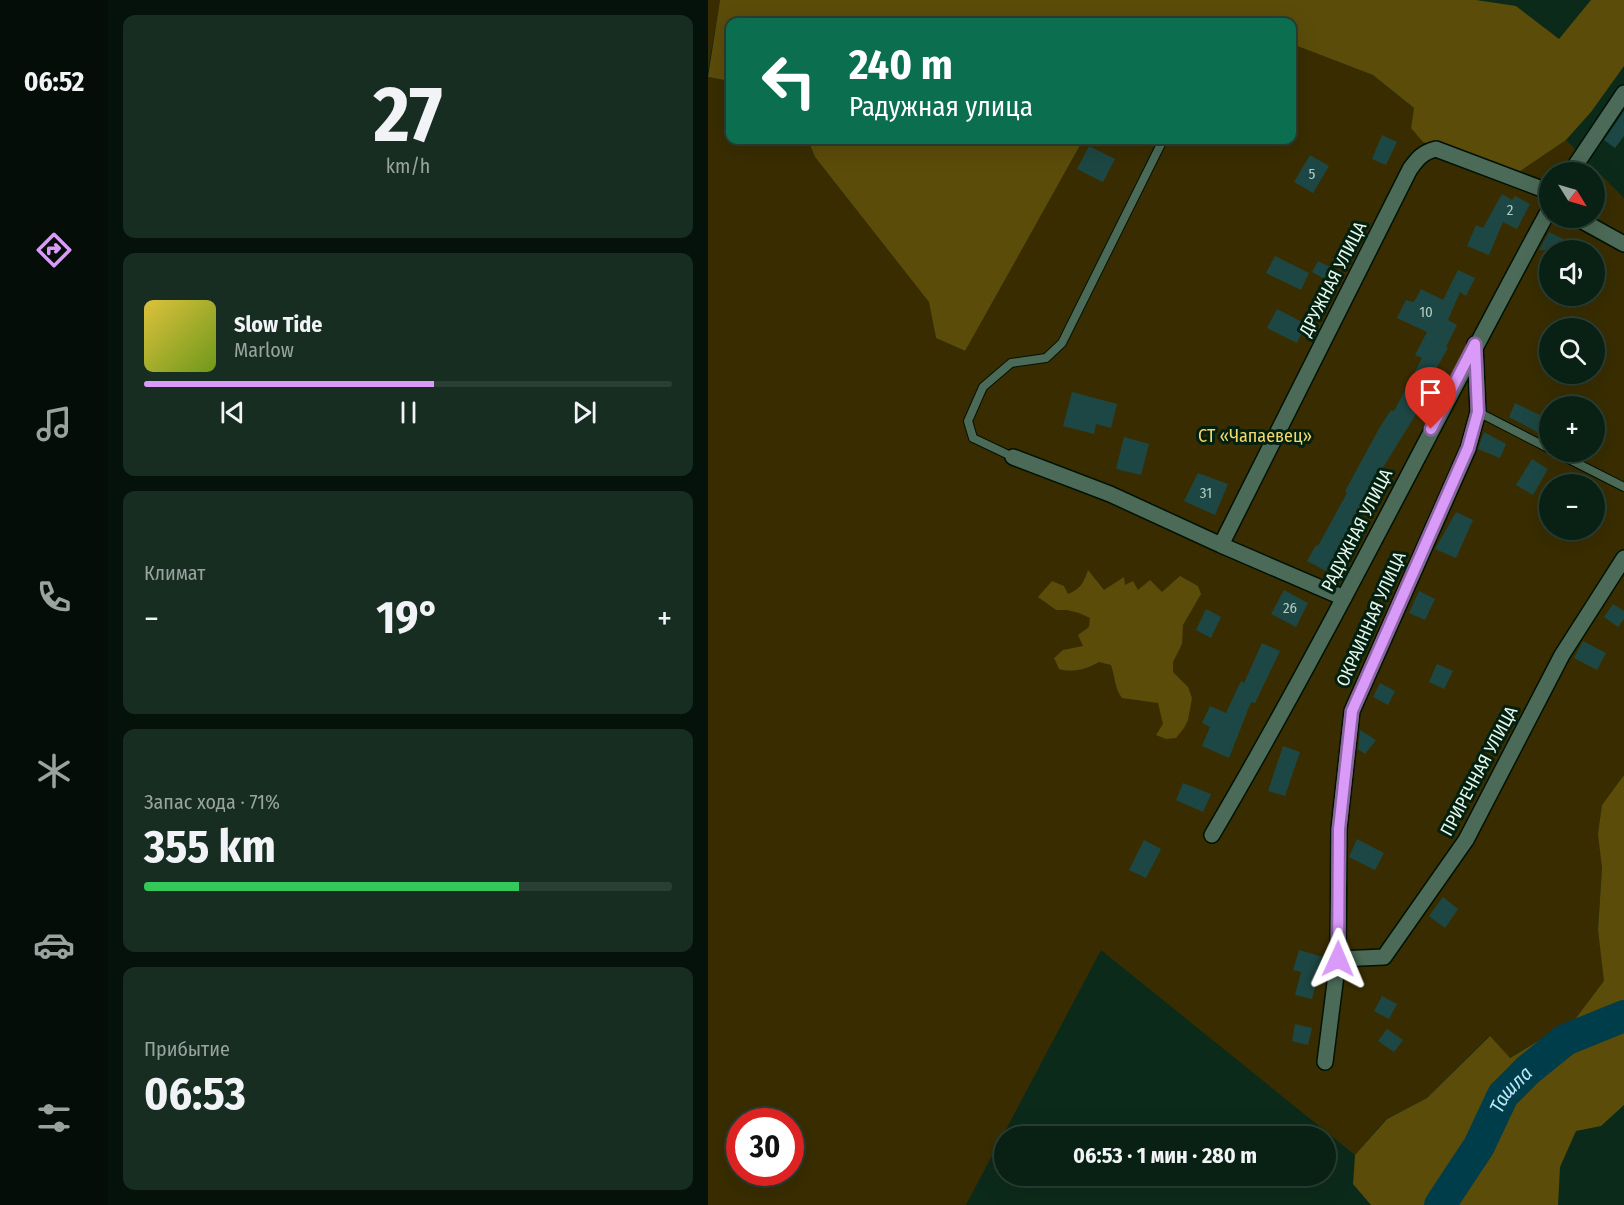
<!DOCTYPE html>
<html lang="ru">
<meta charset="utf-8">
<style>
:root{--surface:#092014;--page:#172d22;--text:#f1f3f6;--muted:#99a3a0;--line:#293e34;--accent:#d99af8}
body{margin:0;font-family:"Fira Sans Condensed",sans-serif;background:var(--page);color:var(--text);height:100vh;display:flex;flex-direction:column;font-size:22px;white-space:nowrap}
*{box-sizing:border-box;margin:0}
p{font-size:20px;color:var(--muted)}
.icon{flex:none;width:33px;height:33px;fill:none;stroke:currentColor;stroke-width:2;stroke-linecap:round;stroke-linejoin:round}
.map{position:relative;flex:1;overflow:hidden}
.details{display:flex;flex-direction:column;gap:15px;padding:15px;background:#05120b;width:600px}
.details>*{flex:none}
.hud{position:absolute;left:18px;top:18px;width:570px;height:126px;border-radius:12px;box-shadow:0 6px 24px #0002,0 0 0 2px var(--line);background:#0b6e4f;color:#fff;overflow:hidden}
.needle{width:39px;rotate:127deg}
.buttons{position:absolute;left:831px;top:162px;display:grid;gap:12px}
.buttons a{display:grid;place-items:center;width:66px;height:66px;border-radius:50%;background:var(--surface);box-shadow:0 6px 24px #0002,0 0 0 2px var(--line);font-size:30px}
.speed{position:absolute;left:18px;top:1108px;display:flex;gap:12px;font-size:30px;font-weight:700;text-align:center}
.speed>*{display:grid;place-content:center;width:78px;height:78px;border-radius:50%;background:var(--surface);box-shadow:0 6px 24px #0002,0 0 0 2px var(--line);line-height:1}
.speed .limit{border:9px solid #d22;background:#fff;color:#111}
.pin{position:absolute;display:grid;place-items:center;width:51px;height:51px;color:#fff;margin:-62px -26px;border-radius:50% 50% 50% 0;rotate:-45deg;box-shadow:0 0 6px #0007}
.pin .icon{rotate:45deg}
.me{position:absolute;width:66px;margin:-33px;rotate:1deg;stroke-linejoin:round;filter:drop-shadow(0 0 4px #0008)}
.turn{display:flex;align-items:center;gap:21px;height:126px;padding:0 24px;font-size:27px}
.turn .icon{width:78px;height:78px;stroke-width:2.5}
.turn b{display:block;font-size:42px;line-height:51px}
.big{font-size:45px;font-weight:700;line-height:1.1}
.details .card{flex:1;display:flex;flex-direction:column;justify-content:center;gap:9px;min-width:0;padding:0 21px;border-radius:12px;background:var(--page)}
.details .dial{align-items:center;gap:0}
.dial b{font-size:78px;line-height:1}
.song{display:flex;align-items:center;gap:18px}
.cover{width:72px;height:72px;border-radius:9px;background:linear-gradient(135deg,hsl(50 70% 55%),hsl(80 70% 35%))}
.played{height:6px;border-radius:3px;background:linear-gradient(90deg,var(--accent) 55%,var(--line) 55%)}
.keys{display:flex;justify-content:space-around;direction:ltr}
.heat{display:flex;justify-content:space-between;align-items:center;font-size:33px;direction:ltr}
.charge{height:9px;border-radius:4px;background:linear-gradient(90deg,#34c759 71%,var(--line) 0)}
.trip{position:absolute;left:286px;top:1126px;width:342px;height:60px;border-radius:30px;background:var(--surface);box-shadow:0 6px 24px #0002,0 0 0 2px var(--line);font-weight:700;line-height:60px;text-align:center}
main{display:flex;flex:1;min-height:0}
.tabs{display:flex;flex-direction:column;width:108px;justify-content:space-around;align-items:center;background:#040d08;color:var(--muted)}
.tabs .icon{width:42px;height:42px}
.tabs .current{color:var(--accent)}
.tabs b{font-size:27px;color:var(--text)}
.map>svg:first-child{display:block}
.green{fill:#392d00;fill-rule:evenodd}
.forest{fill:#5b4c0a}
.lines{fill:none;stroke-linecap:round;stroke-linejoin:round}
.river{stroke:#003d4b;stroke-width:32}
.building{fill:#1d4744}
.lane-casing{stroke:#001205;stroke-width:10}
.street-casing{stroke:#001205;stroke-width:18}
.lane{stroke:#4b6a57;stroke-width:8}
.street{stroke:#4b6a57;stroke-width:15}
.route-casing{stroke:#8d64a1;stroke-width:15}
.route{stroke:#d99af8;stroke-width:10}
.labels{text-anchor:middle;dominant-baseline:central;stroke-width:6;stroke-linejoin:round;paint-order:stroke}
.number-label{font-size:15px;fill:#b4cbc2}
.street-label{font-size:18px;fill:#e6f7ec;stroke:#032011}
.park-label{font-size:18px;fill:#f4d86c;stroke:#032011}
.water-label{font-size:20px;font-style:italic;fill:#b7e6f5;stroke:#032011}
</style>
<main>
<nav class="tabs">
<b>06:52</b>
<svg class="icon current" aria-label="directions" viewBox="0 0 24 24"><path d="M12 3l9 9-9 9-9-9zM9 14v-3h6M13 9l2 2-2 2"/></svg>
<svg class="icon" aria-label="music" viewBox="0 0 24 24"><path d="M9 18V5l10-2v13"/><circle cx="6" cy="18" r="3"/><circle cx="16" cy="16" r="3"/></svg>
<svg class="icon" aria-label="phone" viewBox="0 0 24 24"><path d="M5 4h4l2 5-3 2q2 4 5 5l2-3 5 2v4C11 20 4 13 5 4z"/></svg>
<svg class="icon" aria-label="climate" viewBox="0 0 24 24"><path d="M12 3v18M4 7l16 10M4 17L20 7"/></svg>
<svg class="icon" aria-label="car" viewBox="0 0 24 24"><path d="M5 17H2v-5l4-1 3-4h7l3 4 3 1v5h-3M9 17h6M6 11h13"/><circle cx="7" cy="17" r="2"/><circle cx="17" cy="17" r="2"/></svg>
<svg class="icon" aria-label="filters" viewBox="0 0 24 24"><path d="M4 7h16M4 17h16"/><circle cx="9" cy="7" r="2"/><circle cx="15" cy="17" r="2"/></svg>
</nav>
<section class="details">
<div class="card dial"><b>27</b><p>km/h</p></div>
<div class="card">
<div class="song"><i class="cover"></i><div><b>Slow Tide</b><p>Marlow</p></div></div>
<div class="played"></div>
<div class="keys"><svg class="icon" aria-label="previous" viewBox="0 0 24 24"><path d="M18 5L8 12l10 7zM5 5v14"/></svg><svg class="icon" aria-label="pause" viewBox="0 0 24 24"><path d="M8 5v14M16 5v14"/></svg><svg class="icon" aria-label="next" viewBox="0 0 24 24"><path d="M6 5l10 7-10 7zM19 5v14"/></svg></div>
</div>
<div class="card"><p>Климат</p>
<div class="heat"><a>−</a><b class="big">19°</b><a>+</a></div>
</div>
<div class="card"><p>Запас хода · 71%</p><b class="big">355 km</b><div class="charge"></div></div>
<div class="card"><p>Прибытие</p><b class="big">06:53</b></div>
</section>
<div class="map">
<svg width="916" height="1205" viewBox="0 0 916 1205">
<rect width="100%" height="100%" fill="#0c2a1a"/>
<path class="green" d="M0,0H12L0,71Z
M433,18L438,22H355L359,21Z
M584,44L665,75L706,108L703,128L805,176L858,140L916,198V775L894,805L891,834L894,868L890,930L897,981L868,1018L801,1058L781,1036L719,1098L678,1119L647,1155L393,950L258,1205H0V77L22,81V140H100L107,157L222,302L228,338L256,351L375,140H584ZM842,172H886V218H842ZM842,250H886V296H842ZM842,328H886V374H842ZM842,406H886V452H842ZM842,484H886V530H842ZM32,1122H82V1173H32Z"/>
<path class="forest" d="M12,0H768L808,6L851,39L883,0H916V66L883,112L858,140L805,176L715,142L703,128L706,108L665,75L584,44V22H438L433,18L359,21L355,22H22V81L0,77Z
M100,140H375L257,351L228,338L221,302L107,157Z
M380,570L396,590L416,577L417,585L425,581L430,590L442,580L454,592L472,576L490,586L493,594L475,625L474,644L465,662V672L480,687L484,698L480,720L476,728L468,738L458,739L448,735L455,724L450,703L414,698C407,689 407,677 403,665L391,662C379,669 365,673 351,669L346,658L355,650L375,646L370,635L381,627L382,618L371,613L359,610H348L330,597L344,581L356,586L360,594C373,589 376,582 380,570Z
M916,775V1105L893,1126L868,1131L852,1167L850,1205H663L645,1184L647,1155L679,1119L719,1098L782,1036L802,1058L868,1018L896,981L890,930L894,868L890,834L894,805Z"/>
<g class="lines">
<path class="river" id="s1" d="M732,1205L771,1146L795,1095L820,1070L857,1040L916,1016"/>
</g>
<path class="building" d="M916,111V136L907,148L896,140Z
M674,135L689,142L678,165L664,159Z
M381,146L407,159L395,182L369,169Z
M602,155L621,166L605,193L586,182Z
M794,194L804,200L807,196L822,204L809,229L795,222L781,255L759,246L768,225L775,228Z
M841,232L878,250H831Z
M567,256L601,273L593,290L558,273Z
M610,261L632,272L626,284L604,272Z
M750,270L767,278L758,296L752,292L740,320L749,325L738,347L740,348L708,404L713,406L663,487L618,571L599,561L608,545L610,546L639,493L637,491L672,427L683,410L686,411L714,358L707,355L719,332L689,318L698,300L706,302L713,289L735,300Z
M569,309L598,324L589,343L559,328Z
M364,392L409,404L403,428L388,424L386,434L355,426Z
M807,403L842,420V439L801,417Z
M776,432L798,444L792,458L770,449Z
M416,437L441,444L433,475L408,469Z
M824,459L840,469L825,495L808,485Z
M490,473L520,484L507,515L476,501Z
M748,512L765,520L748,558L727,549Z
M576,590L600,603L588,627L563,614Z
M711,591L727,599L717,620L701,613Z
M905,604L916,611V619L910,627L896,617Z
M498,609L513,617L503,638L488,630Z
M875,641L898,653L889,670L866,658Z
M554,643L572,651L547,703L543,702L521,758L494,746L502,727L494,723L502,706L518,713L533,681L536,683Z
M729,664L745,671L736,689L721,682Z
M672,683L687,691L680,705L665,697Z
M652,730L668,740L657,754L650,749Z
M575,746L592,752L577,796L560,791Z
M475,783L503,794L495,812L468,800Z
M649,839L676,853L667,870L641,857Z
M436,840L453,849L438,878L421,870Z
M735,897L750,909L737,928L721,916Z
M591,950L615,957L604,999L587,995L593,972L585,970Z
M674,996L689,1004L681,1019L666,1011Z
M587,1024L604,1028L600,1045L584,1041Z
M679,1029L695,1040L686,1052L670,1041Z"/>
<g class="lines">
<defs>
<path id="lane" d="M770,412L842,449
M847,452L916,487
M305,457L265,438L260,421L275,387L303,363L338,358L354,343L455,140"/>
<path id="street" d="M863,172L916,93
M869,218L916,244
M305,457L402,494L513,545L636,598
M513,545L702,169C710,158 715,152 728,149L842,192
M504,835C624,631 728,417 842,208
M630,959L676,957L758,840L854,655L916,558
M617,1062L630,959L631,829L644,711L760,449L770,412L767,344"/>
</defs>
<use href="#lane" class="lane-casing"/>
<use href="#street" class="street-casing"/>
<use href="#lane" class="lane"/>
<use href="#street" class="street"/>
</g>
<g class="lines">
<defs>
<path id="route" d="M630,959L631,829L644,711L760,448L770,412L767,344L723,429"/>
</defs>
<use href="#route" class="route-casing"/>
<use href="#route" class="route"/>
</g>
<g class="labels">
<g class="number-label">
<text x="604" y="174">5</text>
<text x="802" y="210">2</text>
<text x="718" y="312">10</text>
<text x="498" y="493">31</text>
<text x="582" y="608">26</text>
</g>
<g class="street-label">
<text transform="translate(625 279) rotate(-63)">ДРУЖНАЯ УЛИЦА</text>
<text transform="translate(649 530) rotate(-63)">РАДУЖНАЯ УЛИЦА</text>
<text transform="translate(663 619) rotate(-66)">ОКРАИННАЯ УЛИЦА</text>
<text transform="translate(771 771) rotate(-62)">ПРИРЕЧНАЯ УЛИЦА</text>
</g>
<g class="park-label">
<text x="547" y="436">СТ «Чапаевец»</text>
</g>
<g class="water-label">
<text stroke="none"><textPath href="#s1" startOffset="136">Ташла</textPath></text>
</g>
</g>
</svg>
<div class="buttons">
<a><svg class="needle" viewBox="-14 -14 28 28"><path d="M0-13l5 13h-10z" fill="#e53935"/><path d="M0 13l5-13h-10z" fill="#99a3a0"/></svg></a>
<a><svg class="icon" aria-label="sound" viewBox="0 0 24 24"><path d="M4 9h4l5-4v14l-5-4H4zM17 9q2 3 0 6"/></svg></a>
<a><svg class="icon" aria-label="search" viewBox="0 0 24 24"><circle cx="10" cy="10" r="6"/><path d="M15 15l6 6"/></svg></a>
<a>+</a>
<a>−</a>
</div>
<div class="speed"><div class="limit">30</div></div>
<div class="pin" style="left:723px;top:429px;background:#d93025"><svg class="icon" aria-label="arrive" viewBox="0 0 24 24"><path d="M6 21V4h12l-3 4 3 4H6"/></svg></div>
<svg class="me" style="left:630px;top:959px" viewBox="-20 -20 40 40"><path d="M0-17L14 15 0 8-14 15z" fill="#d99af8" stroke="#fff" stroke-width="4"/></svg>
<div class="trip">06:53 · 1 мин · 280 m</div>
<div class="hud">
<div class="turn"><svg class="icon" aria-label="left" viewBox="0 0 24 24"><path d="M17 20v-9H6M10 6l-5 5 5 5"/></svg><div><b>240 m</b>Радужная улица</div></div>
</div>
</div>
</main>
